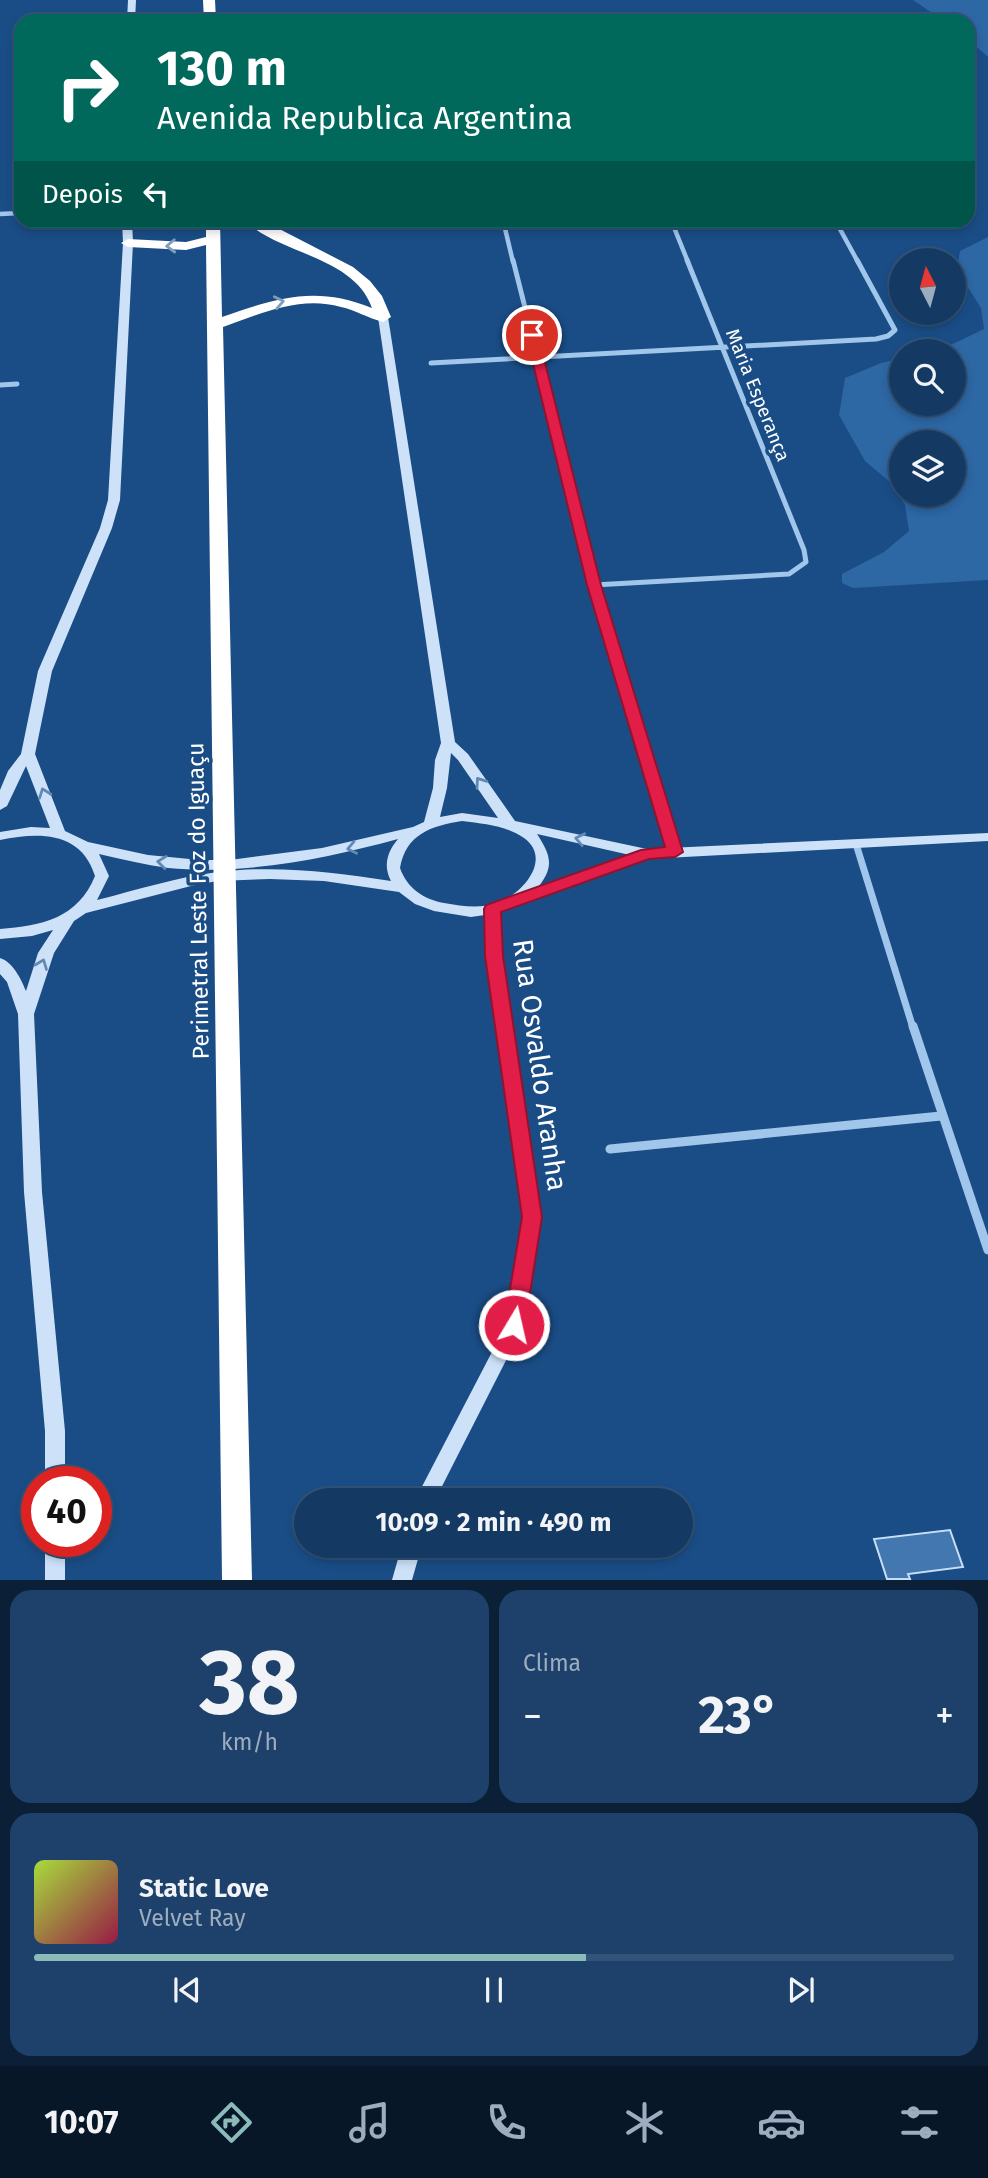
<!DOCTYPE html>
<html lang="pt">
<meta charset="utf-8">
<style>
:root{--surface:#143a64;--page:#1d416a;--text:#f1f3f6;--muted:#9dadbf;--line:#335478;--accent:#8bbbb9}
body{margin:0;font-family:"Fira Sans",sans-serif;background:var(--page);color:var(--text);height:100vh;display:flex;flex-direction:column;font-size:26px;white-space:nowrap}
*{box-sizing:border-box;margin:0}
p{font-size:23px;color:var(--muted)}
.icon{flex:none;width:38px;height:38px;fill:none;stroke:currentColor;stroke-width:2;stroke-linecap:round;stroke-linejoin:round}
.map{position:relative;height:1580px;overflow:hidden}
.sheet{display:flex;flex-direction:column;gap:10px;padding:10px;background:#0b2037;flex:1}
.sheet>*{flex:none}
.hud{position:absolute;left:14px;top:14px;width:961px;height:214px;border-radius:21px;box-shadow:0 4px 10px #0003,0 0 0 2px var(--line);background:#00695c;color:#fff;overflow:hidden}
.needle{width:46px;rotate:354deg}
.fabs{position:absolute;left:889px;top:248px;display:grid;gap:14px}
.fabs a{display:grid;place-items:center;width:77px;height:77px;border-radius:50%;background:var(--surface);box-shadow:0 4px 10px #0003,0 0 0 2px var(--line);font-size:35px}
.speed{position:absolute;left:21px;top:1466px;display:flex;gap:14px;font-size:35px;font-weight:700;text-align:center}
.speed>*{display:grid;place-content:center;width:91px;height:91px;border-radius:50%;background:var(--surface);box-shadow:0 4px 10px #0003,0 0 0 2px var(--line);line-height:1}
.speed .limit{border:10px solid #d22;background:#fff;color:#111}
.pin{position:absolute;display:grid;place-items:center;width:60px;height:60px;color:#fff;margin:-30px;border:4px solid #fff;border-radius:50%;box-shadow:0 2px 7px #0007}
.me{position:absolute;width:77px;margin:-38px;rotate:9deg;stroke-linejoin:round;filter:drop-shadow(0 0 5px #0008)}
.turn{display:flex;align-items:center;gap:24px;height:147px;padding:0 28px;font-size:32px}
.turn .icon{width:91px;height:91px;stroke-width:2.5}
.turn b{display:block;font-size:49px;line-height:60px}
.then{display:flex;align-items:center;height:66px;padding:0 28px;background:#0003;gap:14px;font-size:26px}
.big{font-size:52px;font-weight:700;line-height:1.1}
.sheet .card{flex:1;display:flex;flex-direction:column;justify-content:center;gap:10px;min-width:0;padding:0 24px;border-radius:21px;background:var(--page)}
.sheet .dial{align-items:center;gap:0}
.dial b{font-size:91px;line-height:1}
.song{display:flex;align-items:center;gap:21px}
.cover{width:84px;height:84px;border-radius:10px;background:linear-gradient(135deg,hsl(80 70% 55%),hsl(340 70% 35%))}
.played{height:7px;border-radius:4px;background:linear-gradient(90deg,var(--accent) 60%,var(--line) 60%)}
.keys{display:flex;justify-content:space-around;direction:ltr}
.heat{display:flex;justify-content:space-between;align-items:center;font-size:38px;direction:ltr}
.sheet .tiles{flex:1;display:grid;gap:10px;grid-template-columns:1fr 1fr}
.card:last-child{grid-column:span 2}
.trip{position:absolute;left:294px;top:1488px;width:399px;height:70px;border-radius:35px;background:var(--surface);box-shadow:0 4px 10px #0003,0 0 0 2px var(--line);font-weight:700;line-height:70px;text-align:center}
.tabs{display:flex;height:112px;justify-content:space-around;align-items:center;background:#081728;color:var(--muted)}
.tabs .icon{width:49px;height:49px}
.tabs .active{color:var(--accent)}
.tabs b{font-size:32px;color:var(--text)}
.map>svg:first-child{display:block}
.green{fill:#2d67a4;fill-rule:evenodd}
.building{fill:#4377af;stroke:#c6dff9;stroke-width:2}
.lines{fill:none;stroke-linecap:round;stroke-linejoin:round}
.street-far3{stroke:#a1c6ec;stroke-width:4.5}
.street-far2{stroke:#a1c6ec;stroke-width:5}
.street-far1{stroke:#a1c6ec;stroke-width:7}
.street{stroke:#a1c6ec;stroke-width:9}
.secondary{fill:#cde2f9;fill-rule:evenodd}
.highway{fill:#fff;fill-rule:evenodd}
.oneway{stroke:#819dbc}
.oneway2{stroke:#6289b4}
.route{fill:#e11d48;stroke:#92132f;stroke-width:2}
.labels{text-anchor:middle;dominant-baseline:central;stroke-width:7;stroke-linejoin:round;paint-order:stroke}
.far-street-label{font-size:19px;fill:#fff;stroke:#1a4d86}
.street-label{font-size:23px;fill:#fff;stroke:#1a4d86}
.near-street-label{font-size:28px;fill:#fff;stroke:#1a4d86}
</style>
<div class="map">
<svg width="988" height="1580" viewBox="0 0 988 1580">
<rect width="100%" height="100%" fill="#1a4d86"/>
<path class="green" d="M913,0H988V57L968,39V21H944Z
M988,237V580L853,588L842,583V574L884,552L909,531L905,505L890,482L865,461L839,415L845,378L881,363L901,358V404H954V352H924L955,343L984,329L981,308L957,270L960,251ZM901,443H954V495H901Z"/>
<path class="building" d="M950,1530L963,1567L908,1574L910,1579H887L874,1539Z"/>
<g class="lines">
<path class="street-far3" d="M0,214L21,213
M503,220L513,262
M671,220L688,262
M835,220L858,262"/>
<path class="street-far2" d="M513,260L598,597
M431,363L876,339L888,336L895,330L857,260
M0,385L17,384
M594,585L789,574L806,562L804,550L687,260"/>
<path class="street-far1" d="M597,596L675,852
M856,844L913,1028"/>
<path class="street" d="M913,1026L988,1250
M610,1149L941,1116"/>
<path class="secondary" d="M128,0H136L135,21H127Z
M122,220H132L133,243L120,500L112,528L52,671L35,754L65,831L88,842L148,855L200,860H230L322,848L413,827L424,822L433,788L435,760L441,743L378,317L383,314L388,317L455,742L468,754L515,821L647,849L988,833V841L647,859L527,899L500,912L502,956L541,1217L524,1325L435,1500H415L506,1325L523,1217L486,956L485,915L471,917L434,911L415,904L399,892L324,881L270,879L217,881L191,886L86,913L74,921L54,953L34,1014L42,1192L65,1431V1482H45V1431L24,1192L18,1014L7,982L0,974V958C13,962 21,979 26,991L38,953L53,930L32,936L0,939V929C42,926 78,918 95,876C81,831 39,832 0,840V832L31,827L50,828L26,766L7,806L0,810V790L8,771L21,754L38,671L100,528L108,500L123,243ZM451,753L458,760L498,818L462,813L440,817L447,788ZM462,821C484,824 505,825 524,838C553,859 522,895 497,903C479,909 462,906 444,903C423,899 407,888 400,868C406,834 431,826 462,821ZM537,834L630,855L539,886C555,866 550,854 537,834ZM398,839C387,852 383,866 391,881C334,872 276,865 218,872C177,877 137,890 97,900L109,876L99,854C122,859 145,865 168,868C246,875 324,859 398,839Z
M45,1542H65V1580H45Z
M402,1545H422L412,1580H392Z"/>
<path class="highway" d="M203,0H215L216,21H204Z
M206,220H220L222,317C277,298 315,285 372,308C354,256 280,255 244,220H262L353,267L370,281L382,296L391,317L383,322C368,318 355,310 341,307C300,295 260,314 223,327L252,1580H222L206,245L186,250L128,247L121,243L128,239L186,242L206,237Z"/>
</g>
<defs><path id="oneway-chevron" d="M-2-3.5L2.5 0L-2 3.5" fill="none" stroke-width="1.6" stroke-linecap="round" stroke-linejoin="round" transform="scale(1.75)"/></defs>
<g class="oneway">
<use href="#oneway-chevron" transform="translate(171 246) rotate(178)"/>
<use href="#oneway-chevron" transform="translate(279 302) rotate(-12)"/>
</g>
<g class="oneway2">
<use href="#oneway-chevron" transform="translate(480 782) rotate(-125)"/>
<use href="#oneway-chevron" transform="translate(44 793) rotate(-110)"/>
<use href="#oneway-chevron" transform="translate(580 839) rotate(-168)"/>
<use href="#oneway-chevron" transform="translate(352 848) rotate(168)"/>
<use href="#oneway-chevron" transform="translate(162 862) rotate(-173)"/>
<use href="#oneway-chevron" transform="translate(42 964) rotate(-69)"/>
</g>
<path class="route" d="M532,332L538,335L601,585L683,852L675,857L649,859L501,912L503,956L542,1217L525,1325L522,1331L514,1333L507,1331L504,1325L522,1217L485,956L484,909L486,905L641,850L665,847L587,585L526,335Z"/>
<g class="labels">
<g class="far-street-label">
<text transform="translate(758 395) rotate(68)">Maria Esperança</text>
</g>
<g class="street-label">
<text transform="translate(198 901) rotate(-91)">Perimetral Leste Foz do Iguaçu</text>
</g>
<g class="near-street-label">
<text transform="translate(540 1065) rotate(82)">Rua Osvaldo Aranha</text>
</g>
</g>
</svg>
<div class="fabs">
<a><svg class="needle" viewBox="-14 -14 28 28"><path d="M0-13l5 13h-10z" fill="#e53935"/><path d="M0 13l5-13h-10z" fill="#9dadbf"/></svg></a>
<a><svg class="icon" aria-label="search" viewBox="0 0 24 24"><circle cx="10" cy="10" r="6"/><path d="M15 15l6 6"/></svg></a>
<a><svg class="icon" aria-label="layers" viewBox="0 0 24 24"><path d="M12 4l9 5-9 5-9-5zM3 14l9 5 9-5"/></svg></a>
</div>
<div class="speed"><div class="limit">40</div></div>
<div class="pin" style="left:532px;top:335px;background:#d93025"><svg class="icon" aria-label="arrive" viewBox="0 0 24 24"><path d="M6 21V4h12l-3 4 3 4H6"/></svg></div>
<svg class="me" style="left:514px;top:1325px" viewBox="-20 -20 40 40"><circle r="17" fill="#e11d48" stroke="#fff" stroke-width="3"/><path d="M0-11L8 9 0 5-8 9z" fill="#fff"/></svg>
<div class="trip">10:09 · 2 min · 490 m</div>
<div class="hud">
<div class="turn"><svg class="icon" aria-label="right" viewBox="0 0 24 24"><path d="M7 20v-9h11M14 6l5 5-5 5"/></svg><div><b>130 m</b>Avenida Republica Argentina</div></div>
<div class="then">Depois<svg class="icon" aria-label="left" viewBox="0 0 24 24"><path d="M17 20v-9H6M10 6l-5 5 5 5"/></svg></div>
</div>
</div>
<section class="sheet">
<div class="tiles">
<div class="card dial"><b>38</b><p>km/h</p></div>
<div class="card"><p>Clima</p>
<div class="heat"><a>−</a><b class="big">23°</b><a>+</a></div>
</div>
<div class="card">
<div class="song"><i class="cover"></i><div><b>Static Love</b><p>Velvet Ray</p></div></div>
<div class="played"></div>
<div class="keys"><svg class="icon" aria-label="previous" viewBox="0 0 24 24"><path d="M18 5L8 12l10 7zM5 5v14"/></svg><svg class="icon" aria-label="pause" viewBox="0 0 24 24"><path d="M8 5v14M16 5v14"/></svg><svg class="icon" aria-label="next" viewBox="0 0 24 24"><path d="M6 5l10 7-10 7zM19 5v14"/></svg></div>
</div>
</div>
</section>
<nav class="tabs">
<b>10:07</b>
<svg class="icon active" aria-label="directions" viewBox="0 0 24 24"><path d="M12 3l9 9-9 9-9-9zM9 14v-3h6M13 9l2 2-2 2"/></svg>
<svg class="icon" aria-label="music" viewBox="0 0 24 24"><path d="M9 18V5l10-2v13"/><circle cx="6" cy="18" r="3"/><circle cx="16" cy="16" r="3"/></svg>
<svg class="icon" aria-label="phone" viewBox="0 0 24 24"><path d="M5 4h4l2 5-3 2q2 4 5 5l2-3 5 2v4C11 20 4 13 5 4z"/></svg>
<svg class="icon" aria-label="climate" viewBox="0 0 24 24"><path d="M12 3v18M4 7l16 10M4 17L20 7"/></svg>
<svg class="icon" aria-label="car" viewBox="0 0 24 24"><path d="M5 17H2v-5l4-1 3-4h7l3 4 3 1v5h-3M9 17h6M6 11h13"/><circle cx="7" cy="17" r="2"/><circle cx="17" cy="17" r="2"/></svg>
<svg class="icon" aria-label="filters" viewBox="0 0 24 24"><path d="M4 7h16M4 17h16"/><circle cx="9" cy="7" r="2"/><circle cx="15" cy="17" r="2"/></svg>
</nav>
